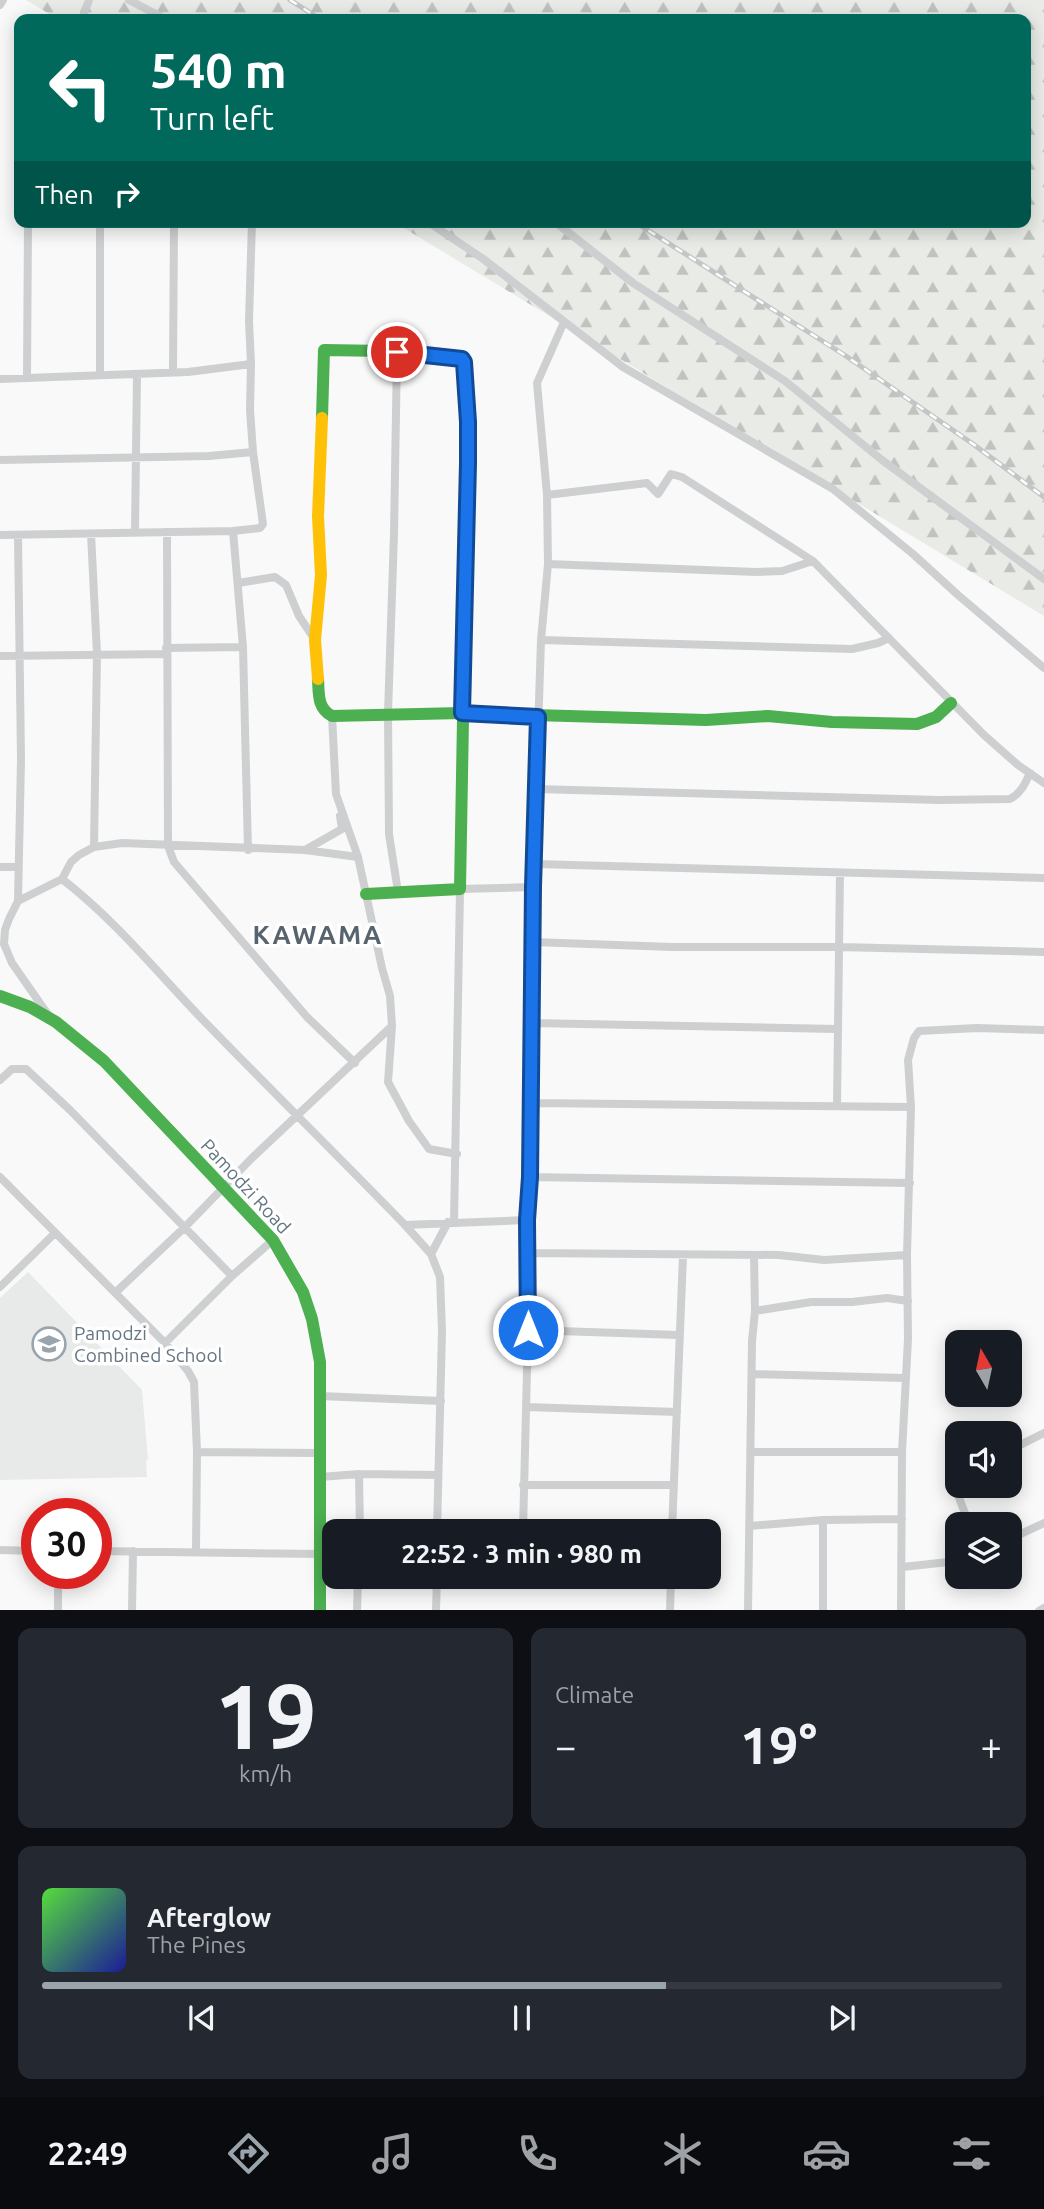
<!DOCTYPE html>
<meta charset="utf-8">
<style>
:root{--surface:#171b24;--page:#242831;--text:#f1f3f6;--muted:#9ea1a6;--line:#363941;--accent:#99a4ac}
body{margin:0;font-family:Ubuntu,sans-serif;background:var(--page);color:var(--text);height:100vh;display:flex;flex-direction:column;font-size:26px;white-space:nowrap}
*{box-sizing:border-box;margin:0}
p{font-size:23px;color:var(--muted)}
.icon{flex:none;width:38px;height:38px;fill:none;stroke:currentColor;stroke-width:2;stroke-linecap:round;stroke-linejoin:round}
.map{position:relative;height:1610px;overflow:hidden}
.sheet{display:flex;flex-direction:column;gap:18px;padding:18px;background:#0d0f14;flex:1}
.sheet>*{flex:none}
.top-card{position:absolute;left:14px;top:14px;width:1017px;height:214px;border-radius:14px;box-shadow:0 4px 18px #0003;background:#00695c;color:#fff;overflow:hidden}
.needle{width:46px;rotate:351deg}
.controls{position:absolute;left:945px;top:1330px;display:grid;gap:14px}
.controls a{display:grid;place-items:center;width:77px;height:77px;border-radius:14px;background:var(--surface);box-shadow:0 4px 18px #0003;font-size:35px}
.speed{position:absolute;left:21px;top:1498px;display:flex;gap:14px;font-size:35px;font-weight:700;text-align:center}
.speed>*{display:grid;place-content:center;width:91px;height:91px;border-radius:50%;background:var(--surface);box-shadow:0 4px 18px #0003;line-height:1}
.speed .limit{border:10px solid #d22;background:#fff;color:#111}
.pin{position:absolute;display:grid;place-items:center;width:60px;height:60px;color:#fff;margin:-30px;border:4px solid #fff;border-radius:50%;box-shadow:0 2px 7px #0007}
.me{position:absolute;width:77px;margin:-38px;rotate:0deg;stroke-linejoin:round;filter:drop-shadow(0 0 5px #0008)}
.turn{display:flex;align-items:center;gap:24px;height:147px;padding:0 21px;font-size:32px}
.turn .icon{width:91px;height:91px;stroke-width:2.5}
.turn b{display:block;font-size:49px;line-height:60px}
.then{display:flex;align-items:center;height:66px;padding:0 21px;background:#0003;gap:14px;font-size:26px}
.big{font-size:52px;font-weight:700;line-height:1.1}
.sheet .widget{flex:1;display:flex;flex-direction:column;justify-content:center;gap:10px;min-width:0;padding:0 24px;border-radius:14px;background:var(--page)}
.sheet .dial{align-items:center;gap:0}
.dial b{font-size:91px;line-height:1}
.song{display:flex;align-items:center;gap:21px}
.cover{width:84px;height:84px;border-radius:10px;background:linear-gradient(135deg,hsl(110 70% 55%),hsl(240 70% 35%))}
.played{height:7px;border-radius:4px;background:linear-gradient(90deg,var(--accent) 65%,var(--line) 65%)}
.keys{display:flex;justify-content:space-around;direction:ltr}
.heat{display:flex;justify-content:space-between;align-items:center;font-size:38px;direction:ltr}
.sheet .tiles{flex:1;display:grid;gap:18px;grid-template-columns:1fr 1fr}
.widget:last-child{grid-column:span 2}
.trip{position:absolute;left:322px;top:1519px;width:399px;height:70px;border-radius:14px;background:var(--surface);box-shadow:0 4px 18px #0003;font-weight:700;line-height:70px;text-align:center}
.dock{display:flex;height:112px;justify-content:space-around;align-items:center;background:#090b0e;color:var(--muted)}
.dock .icon{width:49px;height:49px}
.dock .active{color:var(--accent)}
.dock b{font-size:32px;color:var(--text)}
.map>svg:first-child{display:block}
.built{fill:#e8e9e9}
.forest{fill:url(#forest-firs)}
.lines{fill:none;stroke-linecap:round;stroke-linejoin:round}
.street{stroke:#cecfd0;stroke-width:8}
.fast{stroke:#4caf50;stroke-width:12}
.slow{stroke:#ffc107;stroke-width:12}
.rail-casing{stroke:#c3c5c6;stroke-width:5}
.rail{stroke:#fff;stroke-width:2.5;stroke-dasharray:8;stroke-linecap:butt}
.route-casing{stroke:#114b97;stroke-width:18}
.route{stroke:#1a73e8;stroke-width:12}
.labels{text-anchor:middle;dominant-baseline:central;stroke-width:7;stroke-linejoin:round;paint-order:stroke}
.street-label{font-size:19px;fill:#657683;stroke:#fff}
.poi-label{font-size:19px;fill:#657683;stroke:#fff;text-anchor:start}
.district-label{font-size:26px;font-weight:bold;letter-spacing:2px;fill:#57646e;stroke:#fff}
</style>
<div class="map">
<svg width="1044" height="1611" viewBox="0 0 1044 1611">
<defs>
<pattern id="forest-firs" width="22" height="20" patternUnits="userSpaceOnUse" patternTransform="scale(1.75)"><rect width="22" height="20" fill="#e8ebe6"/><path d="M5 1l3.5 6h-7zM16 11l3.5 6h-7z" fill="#c0c3c0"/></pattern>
</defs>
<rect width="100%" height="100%" fill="#f9f9f9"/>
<path class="built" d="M28,1272L142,1390L148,1460H146L147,1477L0,1480V1298Z"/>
<path class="forest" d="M26,0H1044V616L394,222H1026V19H58Z"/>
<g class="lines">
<path class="street" d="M129,0L165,19
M0,5L3,0
M82,19L89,0
M428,222L482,258L623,367L833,489L913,554L958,595L1044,668
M555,222L633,283L785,381L882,460L1044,579
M397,352L394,534L388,713L389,834L398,892
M173,372L174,222
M100,375V222
M27,378L28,222
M0,379L188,372L251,364L249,321L252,222
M0,460L209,456L253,452
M547,495L647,483L658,494L671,474L682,477L813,561L984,735L1018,765L1044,783
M233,531L260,528L263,524L253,452L250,410L251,364
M135,532L137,374
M167,532L168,846L174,862L307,1017L355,1063
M91,534L97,654L94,847
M0,535L233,531L243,647L248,850
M18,535L21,760L18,901
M548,564L757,572L782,571L813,561
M238,583L275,577L286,585L299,616L315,640
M541,640L852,649L878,643L889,638
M166,648L243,647
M0,656L166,654
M332,716L336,794L358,857L382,968L390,996L392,1026L388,1082L409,1121L429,1149L457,1154
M536,789L939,800L1010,799C1021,793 1025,784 1030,773
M305,850L342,829L340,816
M535,864L1044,878
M0,867H18
M62,879C115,920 156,971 202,1019C269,1088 338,1156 405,1225L431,1254L440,1277L442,1331L437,1531
M533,942L672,947H838L1044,952
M49,1016L12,963L4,944L5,930L9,919L18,901L62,879L71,862L79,855L94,847L122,843L305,850L358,857
M531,1023L837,1029
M0,1080L12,1069H26L70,1110L232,1276
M532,1103L911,1107
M837,1106L840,873
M0,1177L165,1343L188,1371L194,1382L197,1452L196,1551
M530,1177L910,1183
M454,1222L460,889L533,887
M405,1225L527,1220
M528,1253L779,1255L824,1260L907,1255
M431,1254L448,1222
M754,1255L755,1311
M0,1287L55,1233
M116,1292L185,1227L252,1158L392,1026
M528,1330L679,1335
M165,1343L232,1276L273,1240
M753,1374L905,1378
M320,1396L441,1401
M526,1407L677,1412
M1010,1450L1044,1433
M197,1452L320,1453
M751,1452H902
M359,1474L360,1531
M320,1477L359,1474L438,1475
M523,1485H674
M959,1486L958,1495L969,1524
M823,1520V1611
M750,1526L823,1520L902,1519
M523,1531L528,1330L527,1220L532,1103L533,887L541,640L548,564L547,495L537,383L564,322
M672,1531L683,1256
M1010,1539L1044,1523
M0,1550L37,1551
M96,1551L319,1554
M903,1567L957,1561
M58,1611V1573
M132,1611L133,1551
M357,1611L358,1577
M436,1611L437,1577
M670,1611L671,1577
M748,1611L752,1341L755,1311L811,1302H852L887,1298L908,1301
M901,1611L902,1452L908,1339L907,1255L911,1107L908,1060L914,1038L919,1031L977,1028L1044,1030
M1039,1611L1044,1608"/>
<path class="fast" d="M322,418L324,350L385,351L462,359L466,406L467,494L460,889L366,894
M318,679C319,694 317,708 332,716L462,713L706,720L768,716L832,722L917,724L936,717L951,703
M0,996L30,1007L56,1022L104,1061L273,1240L303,1292L312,1319L320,1362V1611"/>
<path class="slow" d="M318,679L315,640L321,575L318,516L322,418"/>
<defs>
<path id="rail" d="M290,0L320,19
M635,222L846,356L973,444L1044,497"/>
</defs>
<use href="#rail" class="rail-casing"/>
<use href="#rail" class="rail"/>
</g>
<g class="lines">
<defs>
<path id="route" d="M397,352L462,359L464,362L468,422V463L462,713L538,717L533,887L530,1177L527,1220L528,1330"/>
</defs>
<use href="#route" class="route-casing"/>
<use href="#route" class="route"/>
</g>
<defs>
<symbol id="school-ring" viewBox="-11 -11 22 22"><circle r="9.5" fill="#fff" stroke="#99a4ac" stroke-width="1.5"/><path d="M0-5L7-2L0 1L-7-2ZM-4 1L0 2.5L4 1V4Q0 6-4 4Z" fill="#99a4ac"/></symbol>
</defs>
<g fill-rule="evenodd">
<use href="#school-ring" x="30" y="1325" width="38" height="38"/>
</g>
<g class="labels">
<g class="street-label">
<text transform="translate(246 1186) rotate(47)">Pamodzi Road</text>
</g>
<g class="poi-label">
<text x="74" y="1333">Pamodzi<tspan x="74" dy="22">Combined School</tspan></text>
</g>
<g class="district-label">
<text x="318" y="934">KAWAMA</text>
</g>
</g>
</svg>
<div class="controls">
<a><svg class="needle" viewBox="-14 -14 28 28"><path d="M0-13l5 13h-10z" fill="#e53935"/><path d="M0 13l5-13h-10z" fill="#9ea1a6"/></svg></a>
<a><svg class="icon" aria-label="sound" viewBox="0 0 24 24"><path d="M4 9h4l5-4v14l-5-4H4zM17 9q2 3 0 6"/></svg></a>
<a><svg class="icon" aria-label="layers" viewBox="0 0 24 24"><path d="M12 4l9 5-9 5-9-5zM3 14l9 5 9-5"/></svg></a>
</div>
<div class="speed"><div class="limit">30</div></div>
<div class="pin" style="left:397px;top:352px;background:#d93025"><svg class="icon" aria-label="arrive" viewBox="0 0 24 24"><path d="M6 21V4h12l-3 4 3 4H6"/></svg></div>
<svg class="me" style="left:528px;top:1330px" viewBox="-20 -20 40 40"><circle r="17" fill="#1a73e8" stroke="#fff" stroke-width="3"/><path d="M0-11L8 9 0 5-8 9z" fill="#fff"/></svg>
<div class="trip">22:52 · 3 min · 980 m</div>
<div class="top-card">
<div class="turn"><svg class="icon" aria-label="left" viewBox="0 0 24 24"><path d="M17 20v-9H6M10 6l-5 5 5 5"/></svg><div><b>540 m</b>Turn left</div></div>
<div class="then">Then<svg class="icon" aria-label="right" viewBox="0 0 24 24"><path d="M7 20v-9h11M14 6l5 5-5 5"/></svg></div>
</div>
</div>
<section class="sheet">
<div class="tiles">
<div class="widget dial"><b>19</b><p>km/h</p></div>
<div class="widget"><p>Climate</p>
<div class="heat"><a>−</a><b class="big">19°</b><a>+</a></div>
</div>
<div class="widget">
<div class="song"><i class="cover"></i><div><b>Afterglow</b><p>The Pines</p></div></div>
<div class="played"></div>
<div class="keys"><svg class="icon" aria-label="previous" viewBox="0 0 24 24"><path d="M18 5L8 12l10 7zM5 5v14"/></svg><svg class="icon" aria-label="pause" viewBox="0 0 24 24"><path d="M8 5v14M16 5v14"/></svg><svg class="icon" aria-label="next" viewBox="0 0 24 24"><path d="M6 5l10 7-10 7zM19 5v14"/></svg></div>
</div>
</div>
</section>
<nav class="dock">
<b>22:49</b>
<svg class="icon active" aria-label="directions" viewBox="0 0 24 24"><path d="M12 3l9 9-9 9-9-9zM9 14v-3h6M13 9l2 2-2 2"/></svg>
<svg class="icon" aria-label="music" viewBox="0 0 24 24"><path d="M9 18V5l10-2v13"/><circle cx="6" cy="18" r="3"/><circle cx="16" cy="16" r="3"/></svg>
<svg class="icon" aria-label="phone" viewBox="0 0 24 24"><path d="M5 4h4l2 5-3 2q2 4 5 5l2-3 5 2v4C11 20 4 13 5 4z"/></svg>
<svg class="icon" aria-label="climate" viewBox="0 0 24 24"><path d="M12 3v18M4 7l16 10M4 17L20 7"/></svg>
<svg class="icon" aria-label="car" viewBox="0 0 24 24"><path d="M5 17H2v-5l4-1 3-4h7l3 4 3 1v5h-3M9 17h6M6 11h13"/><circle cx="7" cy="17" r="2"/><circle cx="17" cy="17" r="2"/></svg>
<svg class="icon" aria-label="filters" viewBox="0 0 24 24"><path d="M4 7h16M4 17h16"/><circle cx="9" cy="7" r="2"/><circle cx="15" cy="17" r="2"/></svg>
</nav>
